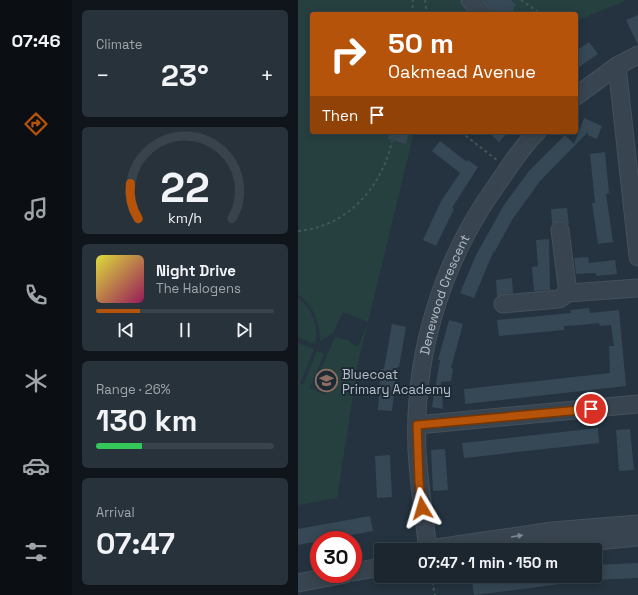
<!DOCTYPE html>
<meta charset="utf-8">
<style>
:root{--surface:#1b262f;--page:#28323b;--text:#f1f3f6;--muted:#a0a5aa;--line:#39434b;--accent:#b45309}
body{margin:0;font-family:"Space Grotesk",sans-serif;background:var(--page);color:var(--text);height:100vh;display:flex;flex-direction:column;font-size:15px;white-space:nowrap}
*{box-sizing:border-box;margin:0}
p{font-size:13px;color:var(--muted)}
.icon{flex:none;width:22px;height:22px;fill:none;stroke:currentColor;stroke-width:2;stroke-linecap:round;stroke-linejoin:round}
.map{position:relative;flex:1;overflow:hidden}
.panel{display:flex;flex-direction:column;gap:10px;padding:10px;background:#0f151a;width:226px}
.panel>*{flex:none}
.guide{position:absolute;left:12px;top:12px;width:268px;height:122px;border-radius:4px;box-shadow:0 2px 10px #0003,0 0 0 1px var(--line);background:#b45309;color:#fff;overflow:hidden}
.speed{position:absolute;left:12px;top:531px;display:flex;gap:8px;font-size:20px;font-weight:700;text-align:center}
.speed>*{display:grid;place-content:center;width:52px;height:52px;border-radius:50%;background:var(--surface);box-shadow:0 2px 10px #0003,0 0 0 1px var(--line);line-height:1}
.speed .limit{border:6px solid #d22;background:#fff;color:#111}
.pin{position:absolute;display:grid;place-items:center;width:34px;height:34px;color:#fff;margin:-17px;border:2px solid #fff;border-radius:50%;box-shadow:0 1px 4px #0007}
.me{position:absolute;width:44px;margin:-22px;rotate:353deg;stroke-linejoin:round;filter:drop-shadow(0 0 3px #0008)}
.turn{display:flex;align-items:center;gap:14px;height:84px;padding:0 12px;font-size:18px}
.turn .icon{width:52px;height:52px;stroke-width:2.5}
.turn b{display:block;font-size:28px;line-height:34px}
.then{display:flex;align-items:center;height:38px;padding:0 12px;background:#0003;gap:8px;font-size:15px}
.big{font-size:30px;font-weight:800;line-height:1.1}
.panel .card{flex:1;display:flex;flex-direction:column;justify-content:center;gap:6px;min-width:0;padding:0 14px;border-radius:6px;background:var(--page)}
.panel .dial{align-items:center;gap:0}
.dial svg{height:104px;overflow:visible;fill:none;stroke:var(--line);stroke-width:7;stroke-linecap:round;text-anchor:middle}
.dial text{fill:var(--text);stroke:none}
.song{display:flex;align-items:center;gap:12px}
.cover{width:48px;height:48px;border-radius:6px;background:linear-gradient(135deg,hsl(60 70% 55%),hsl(330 70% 35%))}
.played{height:4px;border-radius:2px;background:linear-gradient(90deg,var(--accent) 25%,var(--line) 25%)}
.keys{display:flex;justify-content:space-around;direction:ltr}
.heat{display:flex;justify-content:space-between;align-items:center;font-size:22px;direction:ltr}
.charge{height:6px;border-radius:3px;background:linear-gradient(90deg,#34c759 26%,var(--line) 0)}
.trip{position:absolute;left:76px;top:543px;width:228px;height:40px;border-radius:4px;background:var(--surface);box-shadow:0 2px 10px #0003,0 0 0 1px var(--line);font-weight:800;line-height:40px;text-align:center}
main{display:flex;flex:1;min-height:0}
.tabs{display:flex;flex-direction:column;width:72px;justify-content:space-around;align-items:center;background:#0b0f13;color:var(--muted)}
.tabs .icon{width:28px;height:28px}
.tabs .selected{color:var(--accent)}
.tabs b{font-size:18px;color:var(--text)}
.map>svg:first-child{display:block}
.green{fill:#26403f}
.building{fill:#364855}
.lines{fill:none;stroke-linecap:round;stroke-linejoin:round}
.minor-casing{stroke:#44505b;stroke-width:19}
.path{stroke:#3f5856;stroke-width:2;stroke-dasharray:3 3;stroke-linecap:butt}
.minor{stroke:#38444f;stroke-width:17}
.oneway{fill:#7c8892}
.route-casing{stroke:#753606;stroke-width:10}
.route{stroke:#b45309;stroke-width:7}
.labels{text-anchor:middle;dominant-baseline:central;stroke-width:4;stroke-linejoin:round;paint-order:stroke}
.street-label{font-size:13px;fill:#b4bfc9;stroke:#1d2934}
.poi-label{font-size:13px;fill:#b4bfc9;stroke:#1d2934;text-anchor:start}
</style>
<main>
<nav class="tabs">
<b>07:46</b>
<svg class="icon selected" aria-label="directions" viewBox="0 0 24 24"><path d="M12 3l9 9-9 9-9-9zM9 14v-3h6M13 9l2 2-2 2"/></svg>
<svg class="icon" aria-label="music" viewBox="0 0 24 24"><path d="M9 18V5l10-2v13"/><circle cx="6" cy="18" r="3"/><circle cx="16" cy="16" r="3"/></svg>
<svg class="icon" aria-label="phone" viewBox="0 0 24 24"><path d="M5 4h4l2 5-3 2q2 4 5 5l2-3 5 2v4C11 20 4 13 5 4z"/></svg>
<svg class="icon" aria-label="climate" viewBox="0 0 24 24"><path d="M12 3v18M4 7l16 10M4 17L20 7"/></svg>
<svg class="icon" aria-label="car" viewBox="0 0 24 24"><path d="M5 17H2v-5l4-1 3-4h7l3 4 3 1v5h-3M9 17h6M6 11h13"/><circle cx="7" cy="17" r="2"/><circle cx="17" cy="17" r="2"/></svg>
<svg class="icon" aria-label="filters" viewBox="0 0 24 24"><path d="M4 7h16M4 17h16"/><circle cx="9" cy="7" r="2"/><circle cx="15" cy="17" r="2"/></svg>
</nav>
<section class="panel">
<div class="card"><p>Climate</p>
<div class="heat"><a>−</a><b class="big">23°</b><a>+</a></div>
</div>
<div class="card dial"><svg viewBox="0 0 100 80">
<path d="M14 69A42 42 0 1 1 86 69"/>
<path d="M14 69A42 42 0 0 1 8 42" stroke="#b45309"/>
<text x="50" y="56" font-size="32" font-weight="700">22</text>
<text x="50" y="72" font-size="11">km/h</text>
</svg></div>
<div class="card">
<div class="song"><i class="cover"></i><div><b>Night Drive</b><p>The Halogens</p></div></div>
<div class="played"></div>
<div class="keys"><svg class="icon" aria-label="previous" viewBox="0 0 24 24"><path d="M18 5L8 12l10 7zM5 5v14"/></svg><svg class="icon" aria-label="pause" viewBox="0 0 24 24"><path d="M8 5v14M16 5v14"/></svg><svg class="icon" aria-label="next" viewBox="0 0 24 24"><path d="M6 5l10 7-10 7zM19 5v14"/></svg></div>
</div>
<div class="card"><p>Range · 26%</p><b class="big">130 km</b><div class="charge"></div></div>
<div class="card"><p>Arrival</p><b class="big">07:47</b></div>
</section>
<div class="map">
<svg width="340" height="595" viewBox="0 0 340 595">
<rect width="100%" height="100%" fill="#24333f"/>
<path class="green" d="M0,0H329L278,21V14H14V132H116L60,363L39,498L0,505V343L16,349L2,384L5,385L19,351L26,354L12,388L28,395L29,393L16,385L37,337L52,341V343L60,347L70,322L45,312L35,333L22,341C22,322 16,306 0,294Z
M0,298C15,310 21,325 17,344L0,337Z"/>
<path class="building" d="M186,0H213L218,5L215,9L219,14H198Z
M340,15V45L328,20Z
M291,42L300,54L278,69V51Z
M286,118L304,126L299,139L290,135V132L242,181L214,220L196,253V250L176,298L162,293L178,255L206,205L231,171L267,135L276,144Z
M91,132H111L108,144L90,139Z
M190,132H210L201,142Z
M142,141L169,162L170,160L180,167L154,208L156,209L138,246L125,240L143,201L162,173L134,151Z
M307,152L311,193L308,194L315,242L300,244L294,203H297L292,154Z
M269,208L271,225L266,221L261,220L254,224L253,209Z
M251,239L252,290L236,291L234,267L240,266L238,240Z
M290,257L291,263L317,260L319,274L298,276V273L278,274L276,258Z
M214,278L215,293L199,296L198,280Z
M291,308L292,313L321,310L328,386L167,404L166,389L312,373L311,346H316L313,325L302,326L301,323L283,325L266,326V330L201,336L199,320L273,313L272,310Z
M151,320L165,324L153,368L155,369L153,381L143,382L145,409L134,407L142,360H140Z
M94,324L108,327L101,367H99L94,411L80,410L83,369H86Z
M300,428L301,443L166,458L164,443Z
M332,429L336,470L321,471L318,430Z
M147,449L150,490L135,491L133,450Z
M92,455L94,497L79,498L77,456Z
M72,516L75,531L0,545V529Z
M340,563V578L297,580V565Z
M208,576H262L263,584L176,595L174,581Z"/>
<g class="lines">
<defs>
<g id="minor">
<path d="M172,0L185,14"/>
<path d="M319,66L340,257"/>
<path d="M278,96L319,66L340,55"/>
<path d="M262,230L270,293"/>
<path d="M205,304L261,299L270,293L340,288"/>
<path d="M119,425L340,404"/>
<path d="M125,550L254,531L340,524"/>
<path id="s1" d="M130,550C126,517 121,484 119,450C115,355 144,260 200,183C212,166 224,146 239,132"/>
<path d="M209,550L340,537"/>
<path d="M55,572L83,567"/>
<path d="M0,583L47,574"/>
</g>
</defs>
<use href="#minor" class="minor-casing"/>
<path class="path" d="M127,0L129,14
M223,0L243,14
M114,14L115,0
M163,132L200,161
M0,231C49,227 84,187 94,141
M133,576L137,595"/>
<use href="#minor" class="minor"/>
</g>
<defs><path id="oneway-solid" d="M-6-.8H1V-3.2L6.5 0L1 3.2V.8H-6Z"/></defs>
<use class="oneway" href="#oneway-solid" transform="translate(219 536) rotate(-9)"/>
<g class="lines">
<defs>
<path id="route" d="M124,508L121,481L119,425L293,409"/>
</defs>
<use href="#route" class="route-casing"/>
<use href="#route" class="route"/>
</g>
<defs>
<symbol id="school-ring" viewBox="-11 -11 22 22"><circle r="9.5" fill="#1d2934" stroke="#8d6e63" stroke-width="1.5"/><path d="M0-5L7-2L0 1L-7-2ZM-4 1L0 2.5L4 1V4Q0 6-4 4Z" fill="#8d6e63"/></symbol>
</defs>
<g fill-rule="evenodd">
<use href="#school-ring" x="16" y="368" width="25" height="25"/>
</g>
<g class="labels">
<g class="street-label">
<text stroke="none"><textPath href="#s1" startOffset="260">Denewood Crescent</textPath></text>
</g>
<g class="poi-label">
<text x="44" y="374">Bluecoat<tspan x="44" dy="15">Primary Academy</tspan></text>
</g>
</g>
</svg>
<div class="speed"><div class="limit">30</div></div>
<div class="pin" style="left:293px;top:409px;background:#d93025"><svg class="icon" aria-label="arrive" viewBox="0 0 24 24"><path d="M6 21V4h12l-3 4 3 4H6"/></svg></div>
<svg class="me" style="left:124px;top:508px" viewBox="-20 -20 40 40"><path d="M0-17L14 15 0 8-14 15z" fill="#b45309" stroke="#fff" stroke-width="4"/></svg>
<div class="trip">07:47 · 1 min · 150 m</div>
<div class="guide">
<div class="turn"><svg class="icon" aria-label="right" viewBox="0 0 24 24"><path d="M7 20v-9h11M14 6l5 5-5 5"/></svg><div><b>50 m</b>Oakmead Avenue</div></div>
<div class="then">Then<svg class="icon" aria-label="arrive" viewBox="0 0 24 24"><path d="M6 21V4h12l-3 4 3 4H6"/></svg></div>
</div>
</div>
</main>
